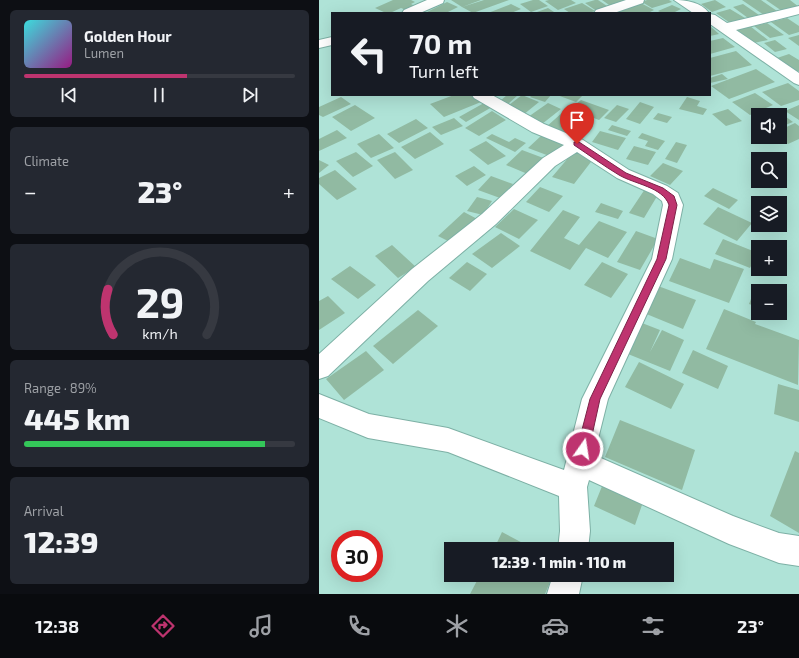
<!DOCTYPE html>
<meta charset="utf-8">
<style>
:root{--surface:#171b24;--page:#242831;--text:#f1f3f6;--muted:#9ea1a6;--line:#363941;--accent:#be346f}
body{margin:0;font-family:"Exo 2",sans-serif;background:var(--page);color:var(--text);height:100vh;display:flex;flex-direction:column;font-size:15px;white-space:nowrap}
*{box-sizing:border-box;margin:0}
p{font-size:13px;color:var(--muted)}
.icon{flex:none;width:22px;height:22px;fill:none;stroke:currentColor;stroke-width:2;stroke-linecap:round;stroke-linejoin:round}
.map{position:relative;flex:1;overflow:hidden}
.details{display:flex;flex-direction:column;gap:10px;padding:10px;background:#0d0f14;width:319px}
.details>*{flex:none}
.hud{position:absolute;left:12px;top:12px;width:380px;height:84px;border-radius:0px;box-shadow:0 4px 16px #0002;background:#171b24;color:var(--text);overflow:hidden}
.controls{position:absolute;left:432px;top:108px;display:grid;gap:8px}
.controls a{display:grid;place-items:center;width:36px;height:36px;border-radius:0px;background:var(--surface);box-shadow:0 4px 16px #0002;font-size:20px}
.speed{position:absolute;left:12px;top:530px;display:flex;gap:8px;font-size:20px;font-weight:700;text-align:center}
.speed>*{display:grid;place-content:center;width:52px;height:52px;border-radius:50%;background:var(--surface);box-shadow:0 4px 16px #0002;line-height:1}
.speed .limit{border:6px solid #d22;background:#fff;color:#111}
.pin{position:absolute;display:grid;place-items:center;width:34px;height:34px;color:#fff;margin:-41px -17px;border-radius:50% 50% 50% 0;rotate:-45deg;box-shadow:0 0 4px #0007}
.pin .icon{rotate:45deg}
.me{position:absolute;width:44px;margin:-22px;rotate:13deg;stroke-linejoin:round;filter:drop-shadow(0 0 3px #0008)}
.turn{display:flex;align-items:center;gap:14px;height:84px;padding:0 12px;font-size:18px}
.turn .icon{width:52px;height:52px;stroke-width:2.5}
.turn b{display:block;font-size:28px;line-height:34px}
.big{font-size:30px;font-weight:800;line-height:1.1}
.details .card{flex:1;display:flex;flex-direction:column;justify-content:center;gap:6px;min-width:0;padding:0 14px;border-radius:6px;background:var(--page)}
.details .dial{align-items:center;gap:0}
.dial svg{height:104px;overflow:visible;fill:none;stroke:var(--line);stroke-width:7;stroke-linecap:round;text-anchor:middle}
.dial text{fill:var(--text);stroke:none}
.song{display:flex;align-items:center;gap:12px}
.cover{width:48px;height:48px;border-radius:6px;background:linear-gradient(135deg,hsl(180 70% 55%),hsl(310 70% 35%))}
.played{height:4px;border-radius:2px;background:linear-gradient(90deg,var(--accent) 60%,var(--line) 60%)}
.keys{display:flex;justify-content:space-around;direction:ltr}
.heat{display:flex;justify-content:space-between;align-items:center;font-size:22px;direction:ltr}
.charge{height:6px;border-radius:3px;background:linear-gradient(90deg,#34c759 89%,var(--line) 0)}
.trip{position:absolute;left:125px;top:542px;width:230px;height:40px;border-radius:0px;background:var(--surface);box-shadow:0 4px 16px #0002;font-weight:800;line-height:40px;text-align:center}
.tabs{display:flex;height:64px;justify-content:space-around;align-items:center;background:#090b0e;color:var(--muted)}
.tabs .icon{width:28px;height:28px}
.tabs .on{color:var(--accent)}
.tabs b{font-size:18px;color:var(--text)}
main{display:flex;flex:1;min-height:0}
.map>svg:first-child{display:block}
.building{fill:#91baa2}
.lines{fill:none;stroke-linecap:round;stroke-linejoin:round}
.minor-casing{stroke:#7db0a5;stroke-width:2}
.minor{fill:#fff;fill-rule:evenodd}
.route{fill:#be346f;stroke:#7c2248}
</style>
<main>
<section class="details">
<div class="card">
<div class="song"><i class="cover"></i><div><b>Golden Hour</b><p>Lumen</p></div></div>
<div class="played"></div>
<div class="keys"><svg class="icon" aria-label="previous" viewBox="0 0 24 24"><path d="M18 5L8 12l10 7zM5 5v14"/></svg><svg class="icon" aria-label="pause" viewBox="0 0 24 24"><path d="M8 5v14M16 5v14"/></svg><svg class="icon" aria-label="next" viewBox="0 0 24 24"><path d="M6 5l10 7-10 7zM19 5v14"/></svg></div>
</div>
<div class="card"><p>Climate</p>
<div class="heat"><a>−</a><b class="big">23°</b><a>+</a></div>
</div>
<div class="card dial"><svg viewBox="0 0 100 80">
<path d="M14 69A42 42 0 1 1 86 69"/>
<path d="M14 69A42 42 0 0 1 10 34" stroke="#be346f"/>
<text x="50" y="56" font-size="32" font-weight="700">29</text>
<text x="50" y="72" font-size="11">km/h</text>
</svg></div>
<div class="card"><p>Range · 89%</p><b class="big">445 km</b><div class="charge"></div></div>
<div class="card"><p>Arrival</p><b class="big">12:39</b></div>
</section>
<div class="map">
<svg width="480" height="594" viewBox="0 0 480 594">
<rect width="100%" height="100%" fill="#afe3d7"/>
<path class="building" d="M74,0H92L96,2L92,4L96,6L87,10L82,8L71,13H67L56,8Z
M132,0H162L143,7Z
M165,0H190L154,13L143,7Z
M214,0H220L229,6L212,12L201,4Z
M230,0H252L257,3L239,10L226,1Z
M276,0H279L291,8L279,12L266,3Z
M283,0H313L293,7Z
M328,0H350L353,2L333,8L323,2Z
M396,0L407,7L393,12L382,4Z
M423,0H442L458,11L445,15Z
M447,0H471L480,7L463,11Z
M128,2L139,7L127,13H106Z
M320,2L335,10L329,13H295Z
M263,3L276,11L270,13H251L245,9Z
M192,4L202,9L192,13H169Z
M424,4L440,15L429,18L414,7Z
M353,5L362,9L354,13H343L339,11Z
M229,8L235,12L231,13L218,12Z
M411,9L426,18L411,23L397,13Z
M468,18L480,26V32L470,35L452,22Z
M448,23L465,35L451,38L435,26Z
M391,26L400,34L391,36Z
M431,26L449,40L435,43L417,29Z
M480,35V46L469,38Z
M404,38L416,47L391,54V41Z
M456,40L468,49L456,52L445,43Z
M417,51L433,65L391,76V58Z
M470,54L480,60V71L475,73L455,59Z
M437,69L456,82L410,99L392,86Z
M403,74L409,79L391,83V78Z
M469,83L480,91V100L462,106L443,92Z
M436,93L454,105L431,115L413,102Z
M135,95H154L162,102L125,117L111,104Z
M188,95H199L188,105L180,102Z
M203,95L220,102L204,115L186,108Z
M213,95H232L226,102L211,97Z
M238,95H264L257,102Z
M22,97L32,104L4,117L0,115V107Z
M368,97L381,101L378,106L388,109L384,115L360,109Z
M262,100L290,110L280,120L251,109Z
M321,102L335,107L321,124L307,119Z
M165,103L173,107L147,122L140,117Z
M229,103L242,109L223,124L209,117Z
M36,105L56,118L32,131L13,117Z
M298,105L310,109L297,122L285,118Z
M480,105V120L466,111Z
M409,109L423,121L407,126L393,114Z
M173,111L187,120L160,136L146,128Z
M245,111L262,118L245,135L226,128Z
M339,113L353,117L348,123L334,119Z
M463,114L474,122L461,127V115Z
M135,118L144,126L122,135L113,127Z
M97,119L109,128L80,143L68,134Z
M476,123L480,126V139L469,144L458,137H461V130Z
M293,125L312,131L308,136L289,130Z
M18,130L28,138L0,151V139Z
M281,131L307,138L299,150L273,142Z
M111,132L125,144L96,159L82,147Z
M323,133L346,141L339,150L326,146L329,141L319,138Z
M60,134L75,148L52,158L38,144Z
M173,134L190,142L196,138L207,143L196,152L167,138Z
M223,135L247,144L233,157L209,148Z
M167,141L187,156L169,165L150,150Z
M357,142L368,145L358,163L346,159Z
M315,146L337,152L329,165L307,159Z
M203,150L227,159L211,175L187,165Z
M255,151L275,158L255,184L233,177Z
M37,152L54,166L34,177L17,161Z
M76,152L94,170L76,179L58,160Z
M0,160L10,165L0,173Z
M344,163L364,171L351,185L331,176Z
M155,166L167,175L148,186L136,176Z
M16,170L38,189L18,200L0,184V178Z
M172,176L194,184L181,198L159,190Z
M221,187L244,196L230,212L207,202Z
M394,188L419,200L410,209L385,196Z
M326,189L340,193L325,218L310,213Z
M158,197L173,201L164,215L148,211Z
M282,203L304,211L299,219L276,212Z
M399,207L433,223L418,241L384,224Z
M195,209L219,220L200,239L176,227Z
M244,210L261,217L245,238L260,245L280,221L308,232L289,258L267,248L251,270L211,251Z
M145,212L162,221L137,245L119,236Z
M317,231L339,239L321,270L298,262Z
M182,233L201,246L173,268L153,254Z
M404,239L439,253L431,268L396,254Z
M73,245L97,267L79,278L56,256Z
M361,258L391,269L395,259L425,269L410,303L350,281Z
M148,262L168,274L151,291L130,278Z
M283,262L309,274L292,298L265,285Z
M31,266L57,285L39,299L12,279Z
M339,286L377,300L364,329L325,313Z
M437,286L451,291H439V307L430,304Z
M9,296L26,313L0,330V301Z
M405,309L437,322L436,324L480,340L479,385L387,349Z
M99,310L119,326L74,364L54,346Z
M323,323L341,330L331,352L343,330L365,340L351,371L309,354Z
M374,350L409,366L399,389L363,373Z
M47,351L65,370L25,400L7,379Z
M320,362L365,384L352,409L306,387Z
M459,384L480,390V422L455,414Z
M301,420L376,450L363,490L286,457Z
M476,451L480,453V533L451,516Z
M290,469L330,485L316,525L275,506Z
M183,532L215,549H175Z
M161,575H234L226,594H151Z"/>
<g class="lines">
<defs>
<path id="minor" d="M108,0H125L124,3L101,13H83L85,10Z
M307,0H325L324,3L295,13H275L277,10Z
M355,0C367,0 382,2 390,13H374Z
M480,6V14L417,30L480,73V85L475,83L391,24V14L396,15L408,23Z
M13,37V45L0,48V40Z
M153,95H173L225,124L264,140L310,170L348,186L359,193L361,198L364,205L353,259L289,399L275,455L414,516L460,533L480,536V566L460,563L410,544L270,480L268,487L271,531L269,549H239L241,531L240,496L129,452L49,438L0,418V394L50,414L129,428L245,470L263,399L333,259L344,205L343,201L334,194L298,178L258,152L236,166L177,224L109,281L9,376L0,379V354L93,269L163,214L224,158L245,145L213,132L155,98Z
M234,575H264L260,594H228Z"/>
</defs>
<use href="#minor" class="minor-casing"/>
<use href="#minor" class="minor"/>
</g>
<path class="route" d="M255,142H260L307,173L344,188L355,196L358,205L347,259L281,399L270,449L268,453L264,454L260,453L258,449L271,399L338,259L350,205C344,187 315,184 300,175C285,166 270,155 255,145Z"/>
</svg>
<div class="controls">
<a><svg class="icon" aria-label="sound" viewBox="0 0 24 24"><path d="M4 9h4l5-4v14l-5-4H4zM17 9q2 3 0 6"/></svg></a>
<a><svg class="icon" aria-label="search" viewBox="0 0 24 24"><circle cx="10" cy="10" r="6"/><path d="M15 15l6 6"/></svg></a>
<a><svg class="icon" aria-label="layers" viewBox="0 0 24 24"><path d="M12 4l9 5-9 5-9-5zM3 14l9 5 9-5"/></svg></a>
<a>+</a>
<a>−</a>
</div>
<div class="speed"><div class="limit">30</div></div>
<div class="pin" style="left:258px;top:144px;background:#d93025"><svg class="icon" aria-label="arrive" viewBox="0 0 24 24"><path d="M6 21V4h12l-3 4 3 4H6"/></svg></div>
<svg class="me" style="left:264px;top:449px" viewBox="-20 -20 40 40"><circle r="17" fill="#be346f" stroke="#fff" stroke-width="3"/><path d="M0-11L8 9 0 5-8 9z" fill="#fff"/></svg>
<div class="trip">12:39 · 1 min · 110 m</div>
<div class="hud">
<div class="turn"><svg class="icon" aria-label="left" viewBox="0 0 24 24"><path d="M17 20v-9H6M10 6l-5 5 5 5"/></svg><div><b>70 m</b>Turn left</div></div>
</div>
</div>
</main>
<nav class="tabs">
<b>12:38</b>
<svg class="icon on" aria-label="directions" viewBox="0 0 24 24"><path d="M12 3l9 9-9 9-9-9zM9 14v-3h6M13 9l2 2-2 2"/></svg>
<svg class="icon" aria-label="music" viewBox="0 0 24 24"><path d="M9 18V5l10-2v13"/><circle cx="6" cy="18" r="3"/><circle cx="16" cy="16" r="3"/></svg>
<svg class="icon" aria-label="phone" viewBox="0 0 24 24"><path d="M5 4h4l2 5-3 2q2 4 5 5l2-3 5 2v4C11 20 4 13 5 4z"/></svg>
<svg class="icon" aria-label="climate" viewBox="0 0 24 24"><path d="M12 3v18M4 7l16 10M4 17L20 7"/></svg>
<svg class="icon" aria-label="car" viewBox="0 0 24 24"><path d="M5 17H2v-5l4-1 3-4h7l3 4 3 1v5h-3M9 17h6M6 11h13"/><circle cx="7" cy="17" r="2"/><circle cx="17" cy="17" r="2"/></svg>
<svg class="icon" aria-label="filters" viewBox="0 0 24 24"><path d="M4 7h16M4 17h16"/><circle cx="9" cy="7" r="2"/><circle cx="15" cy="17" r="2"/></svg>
<b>23°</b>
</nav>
